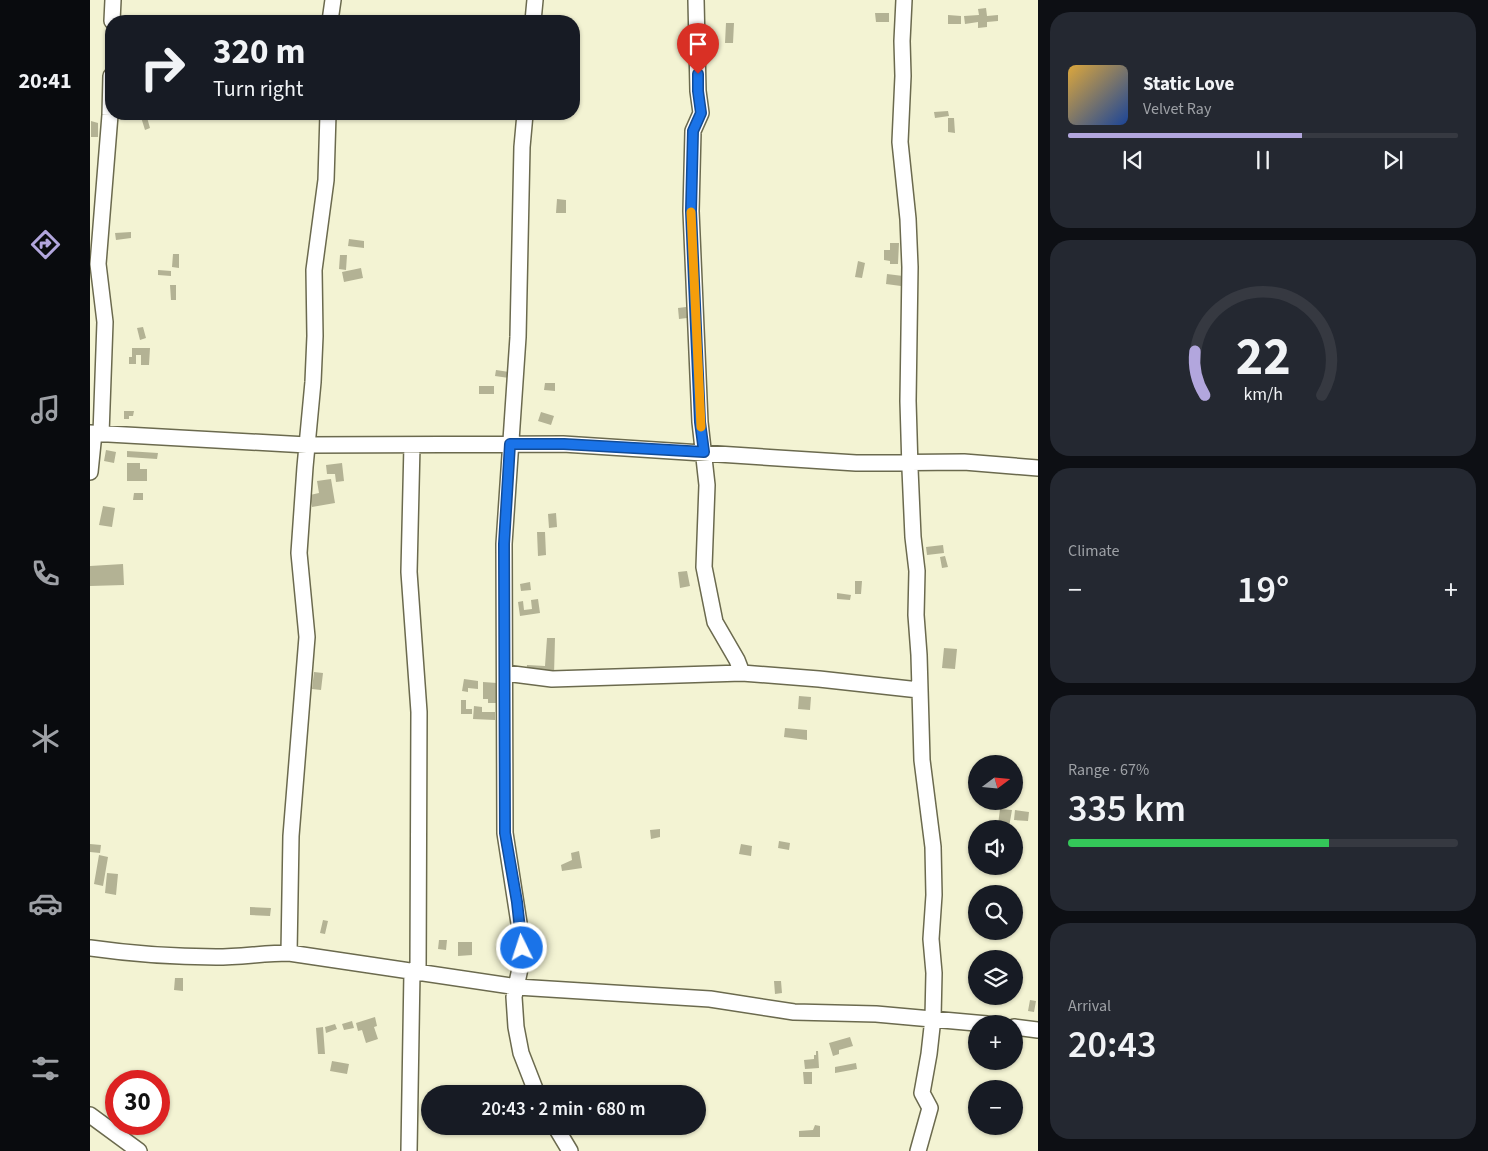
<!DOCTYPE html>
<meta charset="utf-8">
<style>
:root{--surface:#171b24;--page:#242831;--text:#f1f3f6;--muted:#9ea1a6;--line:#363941;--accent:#b2a6dd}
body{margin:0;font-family:"Source Sans 3",sans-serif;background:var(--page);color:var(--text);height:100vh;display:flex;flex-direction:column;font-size:19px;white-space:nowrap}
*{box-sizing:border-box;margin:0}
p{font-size:16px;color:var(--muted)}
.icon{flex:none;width:28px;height:28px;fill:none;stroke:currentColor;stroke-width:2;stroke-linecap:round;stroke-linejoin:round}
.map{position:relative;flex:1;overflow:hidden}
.details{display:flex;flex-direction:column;gap:12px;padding:12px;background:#0d0f14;width:450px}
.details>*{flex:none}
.hud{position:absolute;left:15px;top:15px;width:475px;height:105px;border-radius:20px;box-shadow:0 1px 4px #0004;background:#171b24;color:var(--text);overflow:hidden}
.needle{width:32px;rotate:74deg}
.buttons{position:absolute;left:878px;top:755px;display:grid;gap:10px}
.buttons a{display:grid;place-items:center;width:55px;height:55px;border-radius:50%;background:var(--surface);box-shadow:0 1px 4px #0004;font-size:25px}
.speed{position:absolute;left:15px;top:1070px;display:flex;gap:10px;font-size:25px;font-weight:700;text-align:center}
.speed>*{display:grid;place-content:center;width:65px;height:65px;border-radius:50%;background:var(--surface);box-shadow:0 1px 4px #0004;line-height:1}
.speed .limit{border:8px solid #d22;background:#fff;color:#111}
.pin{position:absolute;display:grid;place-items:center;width:42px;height:42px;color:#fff;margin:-51px -21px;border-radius:50% 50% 50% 0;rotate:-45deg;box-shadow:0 0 5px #0007}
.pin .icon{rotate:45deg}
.me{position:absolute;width:55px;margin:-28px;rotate:356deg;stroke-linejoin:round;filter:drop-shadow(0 0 4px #0008)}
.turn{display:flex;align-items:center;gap:18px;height:105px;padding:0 25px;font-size:22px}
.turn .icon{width:65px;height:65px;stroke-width:2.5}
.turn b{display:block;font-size:35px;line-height:42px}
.big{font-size:38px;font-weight:600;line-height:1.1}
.details .widget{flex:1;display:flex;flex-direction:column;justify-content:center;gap:8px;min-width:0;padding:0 18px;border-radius:20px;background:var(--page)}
.details .dial{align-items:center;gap:0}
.dial svg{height:130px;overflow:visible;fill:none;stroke:var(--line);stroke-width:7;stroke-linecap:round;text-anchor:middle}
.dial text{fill:var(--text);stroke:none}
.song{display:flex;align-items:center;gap:15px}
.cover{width:60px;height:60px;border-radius:8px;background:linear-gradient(135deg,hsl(40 70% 55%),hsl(220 70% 35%))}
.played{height:5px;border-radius:2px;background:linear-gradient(90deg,var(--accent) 60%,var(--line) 60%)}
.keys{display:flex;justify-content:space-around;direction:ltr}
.heat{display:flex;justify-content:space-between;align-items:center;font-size:28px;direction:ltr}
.charge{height:8px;border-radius:4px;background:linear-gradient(90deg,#34c759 67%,var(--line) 0)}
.trip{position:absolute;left:331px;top:1085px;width:285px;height:50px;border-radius:25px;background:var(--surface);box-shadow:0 1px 4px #0004;font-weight:600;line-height:50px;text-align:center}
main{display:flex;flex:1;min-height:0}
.dock{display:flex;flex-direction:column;width:90px;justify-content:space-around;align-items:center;background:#090b0e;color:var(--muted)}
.dock .icon{width:35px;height:35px}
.dock .active{color:var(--accent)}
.dock b{font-size:22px;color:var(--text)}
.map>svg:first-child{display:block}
.building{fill:#b3b294}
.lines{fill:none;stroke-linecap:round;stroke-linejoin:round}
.minor-casing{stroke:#6b6a4e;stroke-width:18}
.minor{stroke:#fff;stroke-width:15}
.route-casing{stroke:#114b97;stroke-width:12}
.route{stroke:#1a73e8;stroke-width:9}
.slow{stroke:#f59e0b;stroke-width:9}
</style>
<main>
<nav class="dock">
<b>20:41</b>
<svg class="icon active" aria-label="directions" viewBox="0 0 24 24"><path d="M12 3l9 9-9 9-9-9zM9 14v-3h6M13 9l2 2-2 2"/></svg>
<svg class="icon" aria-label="music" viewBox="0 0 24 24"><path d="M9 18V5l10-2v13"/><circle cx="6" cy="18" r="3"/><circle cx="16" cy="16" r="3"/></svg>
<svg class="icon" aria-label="phone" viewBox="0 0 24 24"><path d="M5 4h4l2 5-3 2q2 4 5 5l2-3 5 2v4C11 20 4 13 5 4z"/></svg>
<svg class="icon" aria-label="climate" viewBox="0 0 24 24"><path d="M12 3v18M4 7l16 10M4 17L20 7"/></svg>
<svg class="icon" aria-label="car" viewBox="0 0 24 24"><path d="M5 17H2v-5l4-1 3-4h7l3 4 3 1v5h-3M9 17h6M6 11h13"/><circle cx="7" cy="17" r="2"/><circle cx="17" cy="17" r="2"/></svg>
<svg class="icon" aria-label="filters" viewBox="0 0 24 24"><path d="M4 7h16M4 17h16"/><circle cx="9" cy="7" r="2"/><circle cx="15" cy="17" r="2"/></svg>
</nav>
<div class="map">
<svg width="948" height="1151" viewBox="0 0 948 1151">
<rect width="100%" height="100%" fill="#f3f3d3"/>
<path class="building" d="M896,8L897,16L908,15V21L897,22V27L888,28V22L875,24L874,16L889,15L888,9Z
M785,13H799V22H786Z
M858,15L871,16V24H858Z
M636,23H644L643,43H635Z
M858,111L859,116L845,118L844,112Z
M50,114H56L60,128L55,130Z
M858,118H864L865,133L858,132Z
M1,121L8,123V137H1Z
M467,199L476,200V213H466Z
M41,232V238L26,240L25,233Z
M259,239L274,241V248L258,246Z
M800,243H809L808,264H800V261L794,260V250H800Z
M83,254H89V268L82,267Z
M250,255H257L256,270L249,269Z
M768,261L775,263L772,278L765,277Z
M271,268L273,278L254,282L252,272Z
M68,270L81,271V276L68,275Z
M797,274L813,276L811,286L796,284Z
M80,285H86V300H81Z
M596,307L597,318L589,319L588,308Z
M53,327L56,338L50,340L47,328Z
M42,348H60L59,365H51V355H46V364H39V357H42Z
M406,370L419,372V378L405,376Z
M455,383H465V391L454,390Z
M389,386H404V394H389Z
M34,411H44L43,416H39V419H34Z
M451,412L464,416L461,425L448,421Z
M16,450L26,452L24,463L14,461Z
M37,451L68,453L67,459L37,457Z
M37,463H50V469H57V481H37Z
M252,463L254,481L246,482L245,474H237L236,465Z
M241,479L245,503L222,507L220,495L229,493L227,481Z
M44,493H53V500H43Z
M13,506L25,508L22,527L9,525Z
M466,513L467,527L459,528L458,514Z
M447,532H455L456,555L448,556Z
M853,545L854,553L837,555L836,547Z
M855,556L858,567L852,568L850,557Z
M33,564L34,585L0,586V566Z
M597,571L600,586L590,588L588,572Z
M765,581H772L771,594H765Z
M440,582L441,590L431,591L430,584Z
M747,593L761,595L760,600L747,599Z
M448,599L450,613L430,616L428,602L433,601L434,610L442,609L441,600Z
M457,638H465L464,675L436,674L437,665L455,666Z
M854,648L867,649L865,669L852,668Z
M224,672L233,673L231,690L222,689Z
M374,679L388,681V689L378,688V692L372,691Z
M393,682L407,683V703H398V699H393Z
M709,696L721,697L720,710L708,709Z
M371,700H376V709H382V714H371Z
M384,706L392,707V712H405V720L383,719Z
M695,728L717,730V740L694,737Z
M910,809L922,810L919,827L908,825Z
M925,810L939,812L938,821L924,820Z
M570,829V837L561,839L560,830Z
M689,841L700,843L699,850L688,848Z
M0,844L11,845L10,853L0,852Z
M651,844L662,846L661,856L649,854Z
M489,851L492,868L472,871L471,865L482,860L481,853Z
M9,855L18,857L13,886L4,884Z
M17,873L28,874L26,895L15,893Z
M160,907L181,908L180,916L160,915Z
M233,920L238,921L235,934L230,933Z
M349,940H357L356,950L348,949Z
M368,942H382V955L368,956Z
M85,978H93V991L84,990Z
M684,981H691L692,993L685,994Z
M940,1000L946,1001L944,1012L938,1011Z
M285,1017L287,1026L284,1027L288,1039L276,1043L272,1030L268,1031L266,1023Z
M262,1021L264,1028L254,1030L252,1024Z
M245,1024L247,1029L236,1033L235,1027Z
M233,1027L235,1054H228L226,1028Z
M760,1037L763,1046L749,1050V1054L743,1056L739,1043Z
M726,1051H728L729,1068L715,1069L714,1060L724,1059V1055H726Z
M242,1061L259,1064L257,1074L240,1071Z
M766,1063L767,1069L745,1073V1067Z
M713,1072H722V1084H714Z
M725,1125L730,1126V1137H709V1131L723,1130Z"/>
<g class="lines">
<defs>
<path id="minor" d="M606,0L608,91L611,113L603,131L601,211L610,422L617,485L614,567L625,622L647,660L652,673
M814,0L812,41L813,76L810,142L818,219L820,267L818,401L820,469L823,537L827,571L826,615L829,655L832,760L843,847L844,895L841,939L844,973L843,1018L839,1054L832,1093L840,1108L828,1151
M22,21L23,0
M240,21L243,0
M443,21L445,0
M435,114L432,147L428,337L414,544L415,833L431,936L432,959L424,997L426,1027L431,1053L447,1094
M0,433L217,445L473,444L766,463L874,462L948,468
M11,434L15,322L8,264L20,115L21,76
M322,445L319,572L329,712L328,973
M0,472L4,433
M415,673L462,679L652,673L729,679L829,690
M0,948C42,954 84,957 126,957C151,957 175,953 199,953L427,987L620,999L704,1012L786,1014L897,1024
M199,953L201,836L217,637L209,553L215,467L223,382L225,336L224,270L236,180L238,114
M924,1027L948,1030
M0,1115L49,1151
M465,1126L480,1151
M319,1151L322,972"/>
</defs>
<use href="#minor" class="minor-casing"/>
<use href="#minor" class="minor"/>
</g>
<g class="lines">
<defs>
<path id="route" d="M432,948L427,902L415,833L414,544L420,444H474L614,452L610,422L601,211L603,131L611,113L608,91V74"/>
</defs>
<use href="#route" class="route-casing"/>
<use href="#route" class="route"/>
<path class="slow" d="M601,212L611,427"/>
</g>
</svg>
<div class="buttons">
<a><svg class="needle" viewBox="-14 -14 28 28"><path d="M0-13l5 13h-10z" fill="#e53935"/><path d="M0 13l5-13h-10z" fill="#9ea1a6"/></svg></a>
<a><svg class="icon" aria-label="sound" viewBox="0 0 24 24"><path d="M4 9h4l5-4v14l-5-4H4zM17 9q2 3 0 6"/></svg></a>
<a><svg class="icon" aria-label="search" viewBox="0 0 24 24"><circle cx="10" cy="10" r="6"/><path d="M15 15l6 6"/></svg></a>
<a><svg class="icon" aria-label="layers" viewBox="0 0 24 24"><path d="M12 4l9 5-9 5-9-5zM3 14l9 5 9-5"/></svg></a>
<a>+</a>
<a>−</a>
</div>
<div class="speed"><div class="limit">30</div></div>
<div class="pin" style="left:608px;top:74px;background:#d93025"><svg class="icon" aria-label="arrive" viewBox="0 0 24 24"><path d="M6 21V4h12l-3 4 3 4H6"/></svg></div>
<svg class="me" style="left:432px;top:948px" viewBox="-20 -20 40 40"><circle r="17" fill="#1a73e8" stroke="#fff" stroke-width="3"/><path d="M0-11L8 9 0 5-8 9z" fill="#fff"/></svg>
<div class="trip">20:43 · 2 min · 680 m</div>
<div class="hud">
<div class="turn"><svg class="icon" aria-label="right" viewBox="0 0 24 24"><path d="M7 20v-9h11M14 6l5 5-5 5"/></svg><div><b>320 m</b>Turn right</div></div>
</div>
</div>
<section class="details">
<div class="widget">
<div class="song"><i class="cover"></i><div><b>Static Love</b><p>Velvet Ray</p></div></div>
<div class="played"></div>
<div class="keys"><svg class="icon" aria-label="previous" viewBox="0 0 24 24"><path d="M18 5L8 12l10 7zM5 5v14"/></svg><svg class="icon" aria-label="pause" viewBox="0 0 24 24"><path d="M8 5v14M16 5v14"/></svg><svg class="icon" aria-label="next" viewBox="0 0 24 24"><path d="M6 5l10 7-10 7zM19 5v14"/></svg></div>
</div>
<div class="widget dial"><svg viewBox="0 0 100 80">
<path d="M14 69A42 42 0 1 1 86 69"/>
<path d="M14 69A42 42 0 0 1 8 42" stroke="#b2a6dd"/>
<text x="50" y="56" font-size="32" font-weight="700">22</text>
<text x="50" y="72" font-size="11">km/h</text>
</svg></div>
<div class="widget"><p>Climate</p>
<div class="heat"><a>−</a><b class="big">19°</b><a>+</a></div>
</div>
<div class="widget"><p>Range · 67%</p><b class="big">335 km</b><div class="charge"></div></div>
<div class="widget"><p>Arrival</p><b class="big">20:43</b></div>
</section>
</main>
